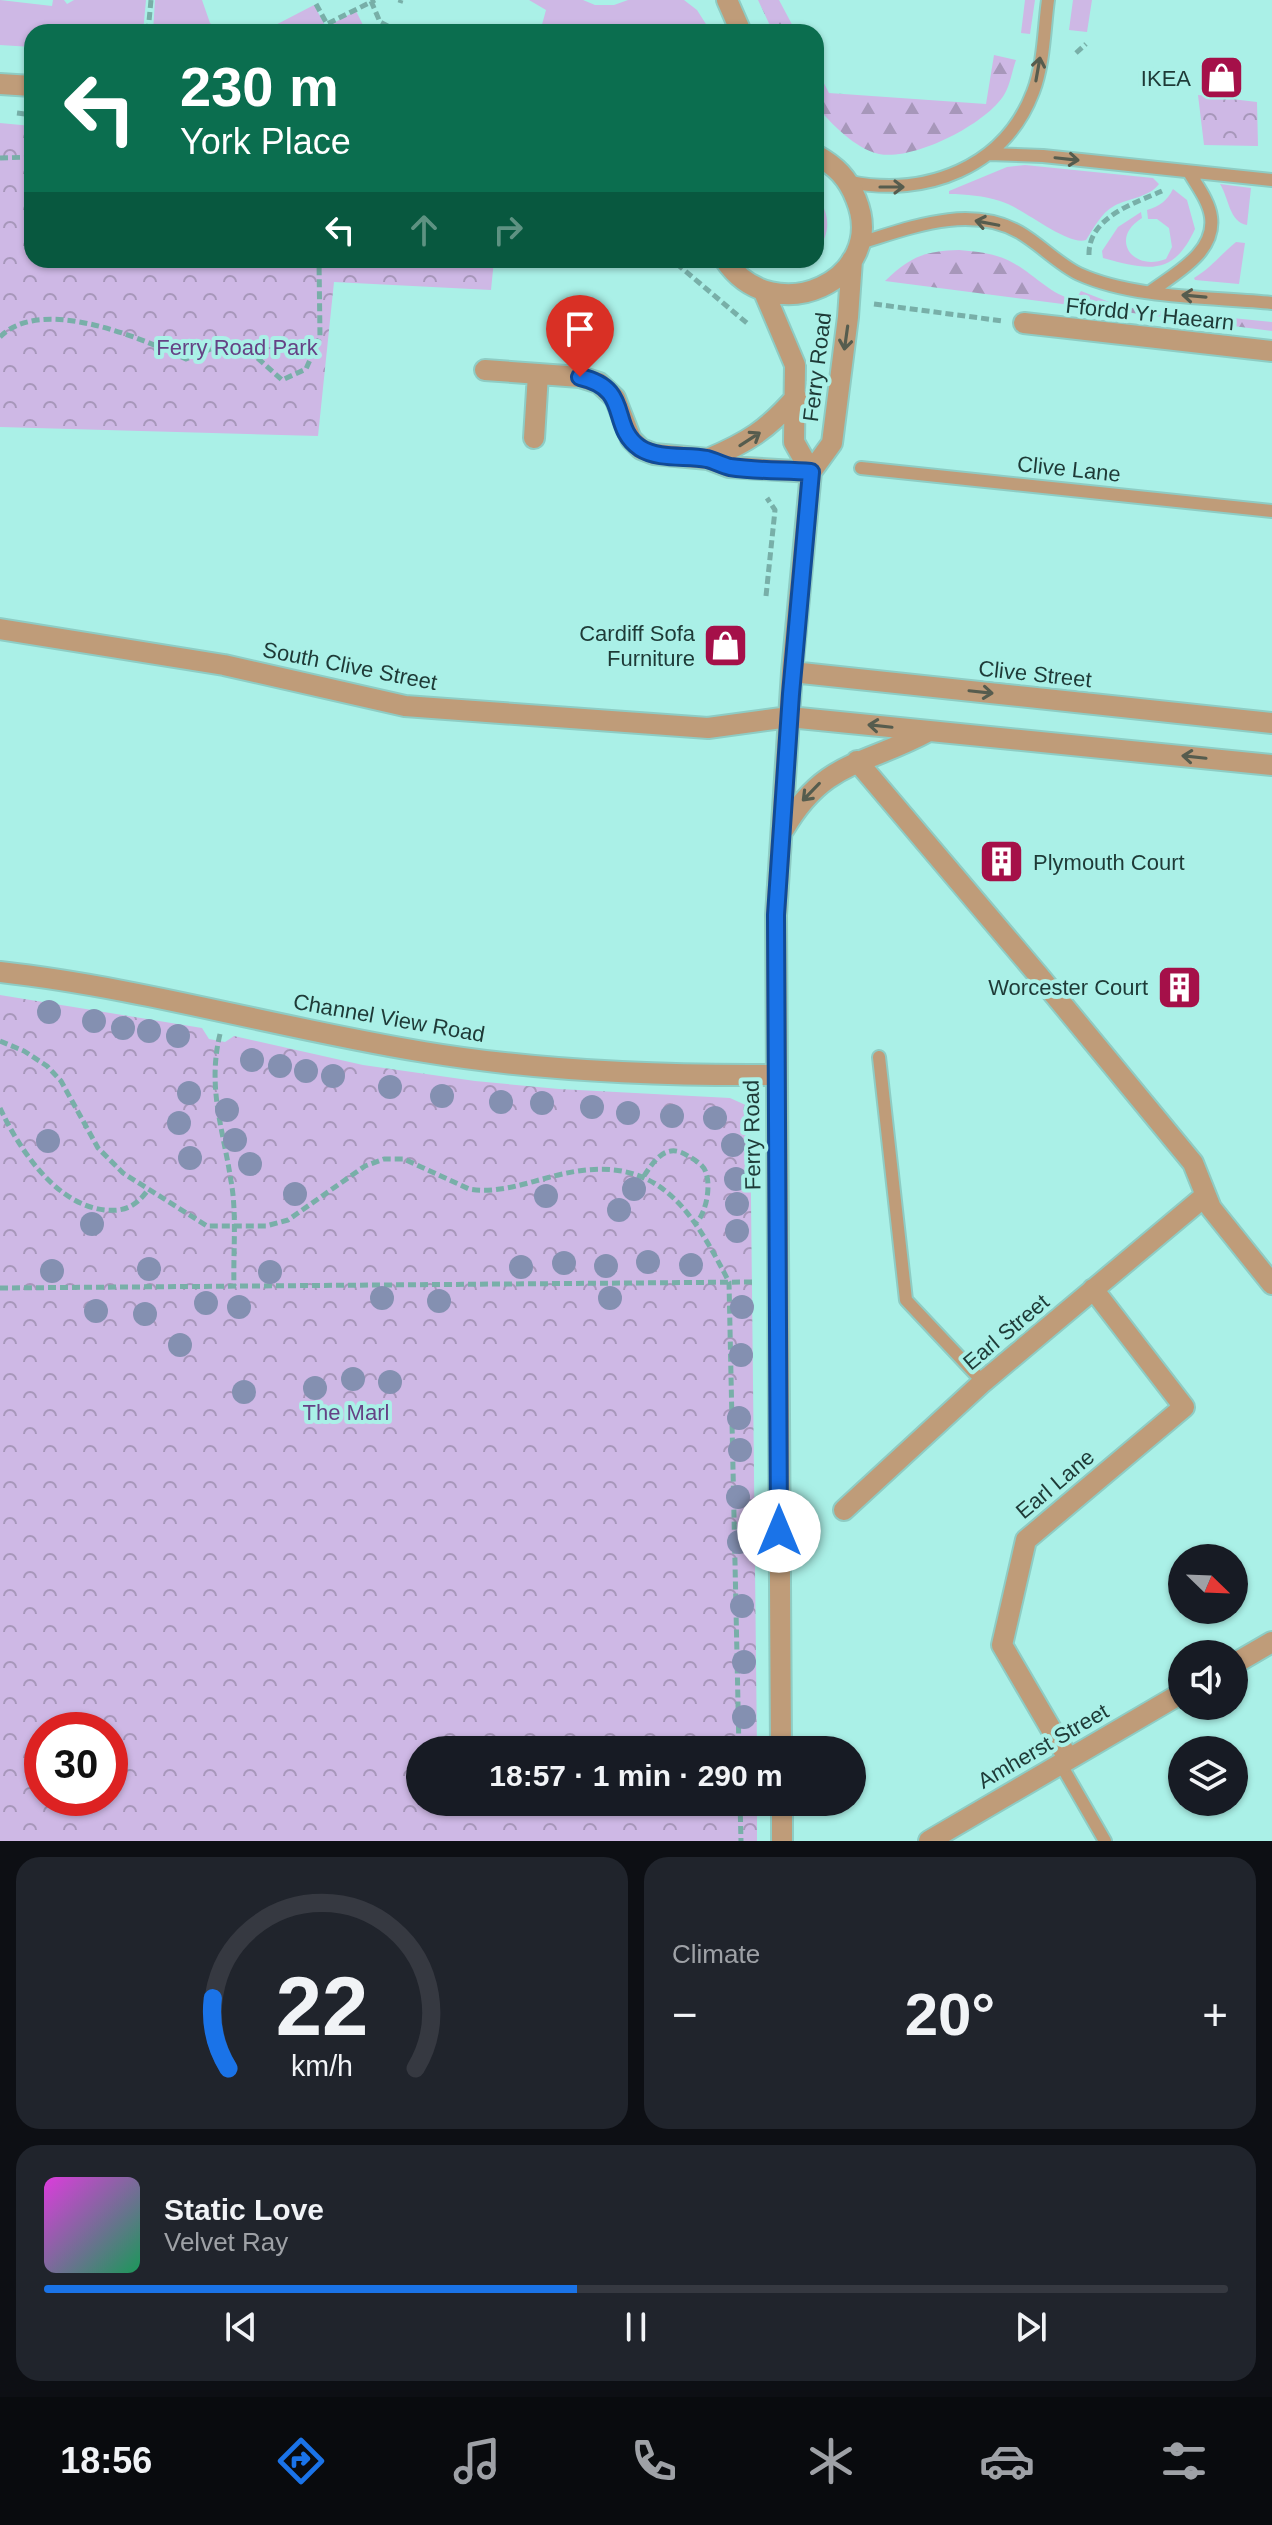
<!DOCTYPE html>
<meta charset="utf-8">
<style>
:root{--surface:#171b24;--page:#20242c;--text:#f1f3f6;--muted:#9ea1a6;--line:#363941;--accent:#1a73e8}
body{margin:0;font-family:Arial,sans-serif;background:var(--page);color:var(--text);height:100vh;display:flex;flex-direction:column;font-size:30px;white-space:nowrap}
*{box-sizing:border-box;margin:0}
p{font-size:26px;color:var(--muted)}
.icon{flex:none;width:44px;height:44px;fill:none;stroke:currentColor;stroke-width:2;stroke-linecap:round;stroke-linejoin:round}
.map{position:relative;height:1841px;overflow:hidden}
.side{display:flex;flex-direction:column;gap:16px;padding:16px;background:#0d0f14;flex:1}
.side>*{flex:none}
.banner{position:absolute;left:24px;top:24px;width:800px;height:244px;border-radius:24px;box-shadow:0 2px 6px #0004;background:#0b6e4f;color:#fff;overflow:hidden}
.needle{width:52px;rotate:113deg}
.fabs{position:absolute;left:1168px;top:1544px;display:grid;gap:16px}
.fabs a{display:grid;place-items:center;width:80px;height:80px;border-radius:50%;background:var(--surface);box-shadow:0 2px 6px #0004;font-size:40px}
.speed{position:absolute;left:24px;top:1712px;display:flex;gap:16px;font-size:40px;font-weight:700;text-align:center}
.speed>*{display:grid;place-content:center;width:104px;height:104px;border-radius:50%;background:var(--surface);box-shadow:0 2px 6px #0004;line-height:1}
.speed .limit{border:12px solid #d22;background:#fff;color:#111}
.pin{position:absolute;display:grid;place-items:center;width:68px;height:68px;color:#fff;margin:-82px -34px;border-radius:50% 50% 50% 0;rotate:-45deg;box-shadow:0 0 8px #0007}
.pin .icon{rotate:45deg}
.me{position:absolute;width:88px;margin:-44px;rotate:0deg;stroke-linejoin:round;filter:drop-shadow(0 0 6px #0008)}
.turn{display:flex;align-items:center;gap:28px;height:168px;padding:0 24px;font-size:36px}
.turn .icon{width:104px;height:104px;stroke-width:2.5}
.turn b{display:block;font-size:56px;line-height:68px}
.lanes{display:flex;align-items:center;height:76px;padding:0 24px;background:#0003;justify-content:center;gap:40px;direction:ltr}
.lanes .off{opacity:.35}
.big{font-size:60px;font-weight:700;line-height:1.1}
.side .tile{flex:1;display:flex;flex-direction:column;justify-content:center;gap:12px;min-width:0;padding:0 28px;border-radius:24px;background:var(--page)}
.side .dial{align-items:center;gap:0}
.dial svg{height:208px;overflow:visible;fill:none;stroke:var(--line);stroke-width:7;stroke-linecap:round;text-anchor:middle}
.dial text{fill:var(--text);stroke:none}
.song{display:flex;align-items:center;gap:24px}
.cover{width:96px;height:96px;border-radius:12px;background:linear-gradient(135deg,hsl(300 70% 55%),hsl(150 70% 35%))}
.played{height:8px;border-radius:4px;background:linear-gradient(90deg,var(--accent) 45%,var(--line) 45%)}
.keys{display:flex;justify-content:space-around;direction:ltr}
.heat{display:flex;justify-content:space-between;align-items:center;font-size:44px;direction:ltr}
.side .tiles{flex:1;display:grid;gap:16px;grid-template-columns:1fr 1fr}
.tile:last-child{grid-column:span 2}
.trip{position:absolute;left:406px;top:1736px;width:460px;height:80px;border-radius:40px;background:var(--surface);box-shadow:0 2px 6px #0004;font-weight:700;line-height:80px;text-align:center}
.dock{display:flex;height:128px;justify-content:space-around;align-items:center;background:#090b0e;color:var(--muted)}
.dock .icon{width:56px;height:56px}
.dock .on{color:var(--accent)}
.dock b{font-size:36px;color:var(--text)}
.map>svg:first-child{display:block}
.grass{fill:#ceb8e5}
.forest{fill:url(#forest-firs)}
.park{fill:url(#park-crowns);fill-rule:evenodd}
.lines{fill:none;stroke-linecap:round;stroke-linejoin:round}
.lane-casing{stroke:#8eccc4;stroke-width:16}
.street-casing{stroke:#8eccc4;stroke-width:24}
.path{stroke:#78afa8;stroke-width:5;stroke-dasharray:8 4;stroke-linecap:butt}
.lane{stroke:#bf9c79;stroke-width:12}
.street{stroke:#bf9c79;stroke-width:20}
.tree{fill:#8490b1}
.oneway{stroke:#565c4e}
.route-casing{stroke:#114b97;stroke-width:20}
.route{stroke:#1a73e8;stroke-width:14}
.labels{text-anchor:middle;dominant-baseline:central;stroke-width:8;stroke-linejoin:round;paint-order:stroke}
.poi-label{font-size:22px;fill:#1e3a37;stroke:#aaf0e7;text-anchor:end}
.street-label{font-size:22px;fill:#1e3a37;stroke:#aaf0e7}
.park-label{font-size:22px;fill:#654285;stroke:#aaf0e7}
</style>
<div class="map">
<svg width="1272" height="1841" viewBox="0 0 1272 1841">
<defs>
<pattern id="forest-firs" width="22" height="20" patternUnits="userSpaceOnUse" patternTransform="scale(2)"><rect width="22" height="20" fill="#ceb8e5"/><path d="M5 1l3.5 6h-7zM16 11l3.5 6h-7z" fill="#a797ba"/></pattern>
<pattern id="park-crowns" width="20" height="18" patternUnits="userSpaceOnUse" patternTransform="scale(2)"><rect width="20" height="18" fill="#ceb8e5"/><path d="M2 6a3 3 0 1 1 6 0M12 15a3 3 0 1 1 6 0" fill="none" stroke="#a797ba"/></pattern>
</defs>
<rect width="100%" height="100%" fill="#aaf0e7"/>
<path class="grass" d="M0,0L52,6L53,0H64L67,4L74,0H146L143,32H32V47L0,45Z
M155,0H202L210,23L221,32H153Z
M529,0H583L595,5H614L628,0H684L697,10L711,32H540L546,10Z
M1025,0H1035L1030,34L1021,33Z
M1073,0H1092L1087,32L1069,30Z
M314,5L326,27L356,11L365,29L373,26L388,32H262Z
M1025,165L1153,178L1159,184C1150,197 1129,198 1114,206C1101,213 1094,228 1086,240C1067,246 1024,208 1000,201C984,196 966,194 949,194V191L1007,167Z
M1220,184L1251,188L1247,225C1229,222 1229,198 1220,184Z
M1173,189L1187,200L1195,229C1173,277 1148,270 1103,258L1102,251L1118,227L1141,212L1142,218C1109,238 1132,272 1166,259L1172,247L1169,228L1157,219H1148L1147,210C1160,206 1167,201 1173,189Z
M816,195C830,212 832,234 816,251Z
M1236,242L1245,243L1239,284L1195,280L1194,278C1211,268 1221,254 1236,242Z"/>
<path class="forest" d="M758,0H779L796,32H773Z
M994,55L1016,60C1012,71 1010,86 1004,95C986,124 914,161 879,154C854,148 832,124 816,106V68L829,93L986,104Z
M959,250C979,252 997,253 1015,264C1036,276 1051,295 1075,300L1081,291L1122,307L1272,322V331L885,281C910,257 924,251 959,250Z"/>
<path class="park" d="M1198,95L1257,102L1258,146L1204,145Z
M0,123L32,126V260H494L491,290L334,282L318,436L0,427Z
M0,995L202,1028L209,1039L225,1042L234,1036L363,1065L475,1081L559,1089L730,1098L750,1107L757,1750H420V1802H757V1841H0ZM42,1730H110V1798H42Z"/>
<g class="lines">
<defs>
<path id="lane" d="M989,154L1043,156L1272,180
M850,182C926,197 1004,168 1033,92C1044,64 1044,29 1048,0
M860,243C910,228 968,204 1019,232C1040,244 1058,264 1079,274C1134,299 1213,297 1272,303
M1150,292C1174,274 1216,253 1211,217C1209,201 1197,186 1189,172
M861,468L1272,511
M879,1057L906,1300L983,1382
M1060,1763L1105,1841"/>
<path id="street" d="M727,0L741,32
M0,84L32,86
M725,260C774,332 889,280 856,199C848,178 836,166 816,155
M764,292L795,365L794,442L811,472
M1024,323L1272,351
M485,370L580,377L599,383L615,398L631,439L641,449L654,454L708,459L729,467L811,472
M534,438L538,374
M708,459C748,442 767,430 796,397
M0,629L224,665L405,706L708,728L789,717L1272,765
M792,672L1272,723
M857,761L1039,976L1193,1163L1211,1208L1272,1284
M784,829C825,759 865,766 929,731
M0,972C143,988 282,1029 424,1052C538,1071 659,1076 775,1075
M844,1510L983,1382L1205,1196
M1234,1664L1272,1642
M781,1750L776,915L792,672L811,472L832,443L848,317L852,260
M1068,1758L1002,1645L1026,1540L1184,1407L1093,1289
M782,1802V1841
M929,1841L1182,1693"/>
</defs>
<use href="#lane" class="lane-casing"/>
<use href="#street" class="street-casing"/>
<path class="path" d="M371,1L380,22L395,30
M400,3L401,0
M316,4L327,24L375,0
M148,32L151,0
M1076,53L1086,44
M17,113L32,115
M0,158L32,157
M1089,255C1088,217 1135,203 1162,191
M665,260L677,264L748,324
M874,304L1003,321
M0,337C41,295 141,338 186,359L213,348L243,345L282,380L306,369L320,337L319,260
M766,596L775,510L767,498
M220,1034C207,1088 223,1128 231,1181C237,1213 233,1253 234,1286
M0,1041L24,1051L47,1066L61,1081L98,1148L123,1173L207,1226H266L288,1220L365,1166L384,1159H404L469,1189C498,1194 526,1183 554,1176C653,1150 688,1202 729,1282L739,1750
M0,1108C19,1149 56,1205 105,1210C125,1212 136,1206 148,1190
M644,1176C655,1159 667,1142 688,1156C695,1160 704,1165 706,1173C711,1187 706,1212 697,1222
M0,1288L755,1282
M740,1802L741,1841"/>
<use href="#lane" class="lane"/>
<use href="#street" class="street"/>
</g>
<g class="tree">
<circle cx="49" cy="1012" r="12"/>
<circle cx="94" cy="1021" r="12"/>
<circle cx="123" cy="1028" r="12"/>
<circle cx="149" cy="1031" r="12"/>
<circle cx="178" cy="1036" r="12"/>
<circle cx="252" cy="1060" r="12"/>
<circle cx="280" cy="1066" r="12"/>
<circle cx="306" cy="1071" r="12"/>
<circle cx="333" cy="1076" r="12"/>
<circle cx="390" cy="1087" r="12"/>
<circle cx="189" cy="1093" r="12"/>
<circle cx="442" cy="1096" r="12"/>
<circle cx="501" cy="1102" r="12"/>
<circle cx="542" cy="1103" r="12"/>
<circle cx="592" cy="1107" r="12"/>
<circle cx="227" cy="1110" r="12"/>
<circle cx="628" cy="1113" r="12"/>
<circle cx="672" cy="1116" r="12"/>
<circle cx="715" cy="1118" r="12"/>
<circle cx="179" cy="1123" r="12"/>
<circle cx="235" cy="1140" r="12"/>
<circle cx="48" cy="1141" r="12"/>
<circle cx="733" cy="1145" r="12"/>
<circle cx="190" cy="1158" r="12"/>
<circle cx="250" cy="1164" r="12"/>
<circle cx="736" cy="1179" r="12"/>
<circle cx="634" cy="1189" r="12"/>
<circle cx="295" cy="1194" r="12"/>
<circle cx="546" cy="1196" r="12"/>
<circle cx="737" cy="1204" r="12"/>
<circle cx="619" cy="1210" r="12"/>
<circle cx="92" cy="1224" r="12"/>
<circle cx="737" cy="1231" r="12"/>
<circle cx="648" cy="1262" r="12"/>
<circle cx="564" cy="1263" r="12"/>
<circle cx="691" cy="1265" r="12"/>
<circle cx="606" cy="1266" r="12"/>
<circle cx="521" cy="1267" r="12"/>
<circle cx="149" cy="1269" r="12"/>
<circle cx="52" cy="1271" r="12"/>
<circle cx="270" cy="1272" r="12"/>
<circle cx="382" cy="1298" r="12"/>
<circle cx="610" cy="1298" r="12"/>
<circle cx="439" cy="1301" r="12"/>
<circle cx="206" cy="1303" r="12"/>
<circle cx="239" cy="1307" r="12"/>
<circle cx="742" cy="1307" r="12"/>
<circle cx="96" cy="1311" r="12"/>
<circle cx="145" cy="1314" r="12"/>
<circle cx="180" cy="1345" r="12"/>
<circle cx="741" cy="1355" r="12"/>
<circle cx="353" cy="1379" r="12"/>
<circle cx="390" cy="1382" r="12"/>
<circle cx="315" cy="1388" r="12"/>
<circle cx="244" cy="1392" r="12"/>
<circle cx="739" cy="1418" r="12"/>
<circle cx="740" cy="1450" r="12"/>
<circle cx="738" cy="1497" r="12"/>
<circle cx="739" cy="1542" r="12"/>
<circle cx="742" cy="1606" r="12"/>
<circle cx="744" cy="1662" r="12"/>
<circle cx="744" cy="1717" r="12"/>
</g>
<defs><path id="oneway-shaft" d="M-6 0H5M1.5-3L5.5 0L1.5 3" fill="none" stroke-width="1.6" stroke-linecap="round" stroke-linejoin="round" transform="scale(2)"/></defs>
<g class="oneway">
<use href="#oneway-shaft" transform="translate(1038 69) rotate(-80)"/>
<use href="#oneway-shaft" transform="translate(1067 159) rotate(6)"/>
<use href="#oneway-shaft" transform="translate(892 187)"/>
<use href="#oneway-shaft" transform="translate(987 223) rotate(-169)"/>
<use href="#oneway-shaft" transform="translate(1194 296) rotate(-175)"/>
<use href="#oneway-shaft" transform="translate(846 338) rotate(98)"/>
<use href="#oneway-shaft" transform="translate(750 439) rotate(-33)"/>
<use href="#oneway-shaft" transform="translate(981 692) rotate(6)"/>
<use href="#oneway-shaft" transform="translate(880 726) rotate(-174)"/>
<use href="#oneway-shaft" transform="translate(1194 757) rotate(-174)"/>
<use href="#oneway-shaft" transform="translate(811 792) rotate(134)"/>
</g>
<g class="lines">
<defs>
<path id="route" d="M580,377C633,389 608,426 640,448C659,460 686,455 707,459C715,461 722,465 730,467C757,471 785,470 811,472L791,694L776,915L779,1531"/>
</defs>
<use href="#route" class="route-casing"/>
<use href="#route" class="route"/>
</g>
<defs>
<symbol id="shop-square" viewBox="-11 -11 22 22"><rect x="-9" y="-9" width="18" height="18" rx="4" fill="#a51049" stroke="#aaf0e7"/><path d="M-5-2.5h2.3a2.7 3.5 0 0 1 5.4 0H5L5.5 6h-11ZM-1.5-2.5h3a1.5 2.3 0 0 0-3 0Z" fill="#fff"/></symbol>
<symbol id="building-square" viewBox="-11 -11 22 22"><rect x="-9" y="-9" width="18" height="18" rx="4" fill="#a51049" stroke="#aaf0e7"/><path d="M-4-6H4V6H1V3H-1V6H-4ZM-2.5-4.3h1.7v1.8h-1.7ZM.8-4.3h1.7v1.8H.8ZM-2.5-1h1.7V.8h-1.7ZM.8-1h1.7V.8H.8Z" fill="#fff"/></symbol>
</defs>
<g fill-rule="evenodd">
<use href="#shop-square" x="1196" y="52" width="51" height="51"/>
<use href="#shop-square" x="700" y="620" width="51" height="51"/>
<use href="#building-square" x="976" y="836" width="51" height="51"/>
<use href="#building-square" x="1154" y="962" width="51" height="51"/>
</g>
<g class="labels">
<g class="poi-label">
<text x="1191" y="78">IKEA</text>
<text x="695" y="633">Cardiff Sofa<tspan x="695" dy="25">Furniture</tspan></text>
<text x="1033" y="862" text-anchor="start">Plymouth Court</text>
<text x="1148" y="987">Worcester Court</text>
</g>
<g class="street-label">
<text transform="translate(1150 314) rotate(6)">Ffordd Yr Haearn</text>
<text transform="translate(817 367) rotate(-83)">Ferry Road</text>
<text transform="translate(1069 469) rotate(6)">Clive Lane</text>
<text transform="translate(350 666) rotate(11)">South Clive Street</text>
<text transform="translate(1035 674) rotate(6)">Clive Street</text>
<text transform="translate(389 1018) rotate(10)">Channel View Road</text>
<text transform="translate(752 1135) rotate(-91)">Ferry Road</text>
<text transform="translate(1006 1332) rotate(-40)">Earl Street</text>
<text transform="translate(1055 1484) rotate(-40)">Earl Lane</text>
<text transform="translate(1043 1746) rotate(-30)">Amherst Street</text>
</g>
<g class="park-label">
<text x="237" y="347">Ferry Road Park</text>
<text x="346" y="1412">The Marl</text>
</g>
</g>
</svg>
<div class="fabs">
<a><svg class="needle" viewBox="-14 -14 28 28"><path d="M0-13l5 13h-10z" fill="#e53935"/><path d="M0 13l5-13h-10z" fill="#9ea1a6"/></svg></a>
<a><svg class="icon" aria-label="sound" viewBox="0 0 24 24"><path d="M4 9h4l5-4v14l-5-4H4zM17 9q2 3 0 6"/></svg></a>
<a><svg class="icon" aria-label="layers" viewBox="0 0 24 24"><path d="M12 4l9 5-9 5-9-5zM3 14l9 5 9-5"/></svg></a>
</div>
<div class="speed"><div class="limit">30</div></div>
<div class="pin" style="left:580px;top:377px;background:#d93025"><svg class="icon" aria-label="arrive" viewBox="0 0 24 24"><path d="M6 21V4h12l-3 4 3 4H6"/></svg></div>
<svg class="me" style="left:779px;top:1531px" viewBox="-20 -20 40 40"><circle r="19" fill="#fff"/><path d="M0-13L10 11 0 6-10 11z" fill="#1a73e8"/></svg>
<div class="trip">18:57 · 1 min · 290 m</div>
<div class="banner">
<div class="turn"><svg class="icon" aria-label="left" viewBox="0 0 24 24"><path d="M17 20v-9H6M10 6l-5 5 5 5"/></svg><div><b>230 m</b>York Place</div></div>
<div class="lanes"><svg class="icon" aria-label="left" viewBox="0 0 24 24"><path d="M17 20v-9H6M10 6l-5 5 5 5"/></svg><svg class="icon off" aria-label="ahead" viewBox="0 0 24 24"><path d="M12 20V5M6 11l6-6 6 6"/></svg><svg class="icon off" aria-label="right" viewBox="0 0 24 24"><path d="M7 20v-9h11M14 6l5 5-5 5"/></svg></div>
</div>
</div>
<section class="side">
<div class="tiles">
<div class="tile dial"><svg viewBox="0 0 100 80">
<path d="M14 69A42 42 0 1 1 86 69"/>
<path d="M14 69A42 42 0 0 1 8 42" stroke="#1a73e8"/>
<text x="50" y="56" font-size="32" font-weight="700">22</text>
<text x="50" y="72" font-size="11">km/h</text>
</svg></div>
<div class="tile"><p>Climate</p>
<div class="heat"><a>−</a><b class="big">20°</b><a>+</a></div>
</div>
<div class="tile">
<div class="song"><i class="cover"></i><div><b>Static Love</b><p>Velvet Ray</p></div></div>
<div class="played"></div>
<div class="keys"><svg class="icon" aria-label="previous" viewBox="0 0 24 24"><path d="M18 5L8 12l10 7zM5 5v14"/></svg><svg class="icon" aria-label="pause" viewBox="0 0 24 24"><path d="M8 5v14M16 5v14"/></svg><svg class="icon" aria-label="next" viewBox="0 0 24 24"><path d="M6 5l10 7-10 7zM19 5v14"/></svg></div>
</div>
</div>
</section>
<nav class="dock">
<b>18:56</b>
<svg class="icon on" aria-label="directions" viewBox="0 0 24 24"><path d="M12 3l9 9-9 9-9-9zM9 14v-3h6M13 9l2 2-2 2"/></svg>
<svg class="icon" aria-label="music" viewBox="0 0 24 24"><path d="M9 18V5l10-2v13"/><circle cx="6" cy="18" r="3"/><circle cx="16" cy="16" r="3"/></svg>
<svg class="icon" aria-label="phone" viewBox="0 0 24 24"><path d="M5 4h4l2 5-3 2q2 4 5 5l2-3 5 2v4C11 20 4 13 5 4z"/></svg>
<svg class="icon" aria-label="climate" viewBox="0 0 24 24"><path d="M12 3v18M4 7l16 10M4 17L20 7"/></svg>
<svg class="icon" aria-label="car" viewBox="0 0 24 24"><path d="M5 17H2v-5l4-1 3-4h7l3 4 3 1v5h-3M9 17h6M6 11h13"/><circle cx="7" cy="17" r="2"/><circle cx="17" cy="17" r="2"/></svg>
<svg class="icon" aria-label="filters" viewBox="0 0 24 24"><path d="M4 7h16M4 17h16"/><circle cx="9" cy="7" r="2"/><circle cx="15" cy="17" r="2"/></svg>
</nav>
